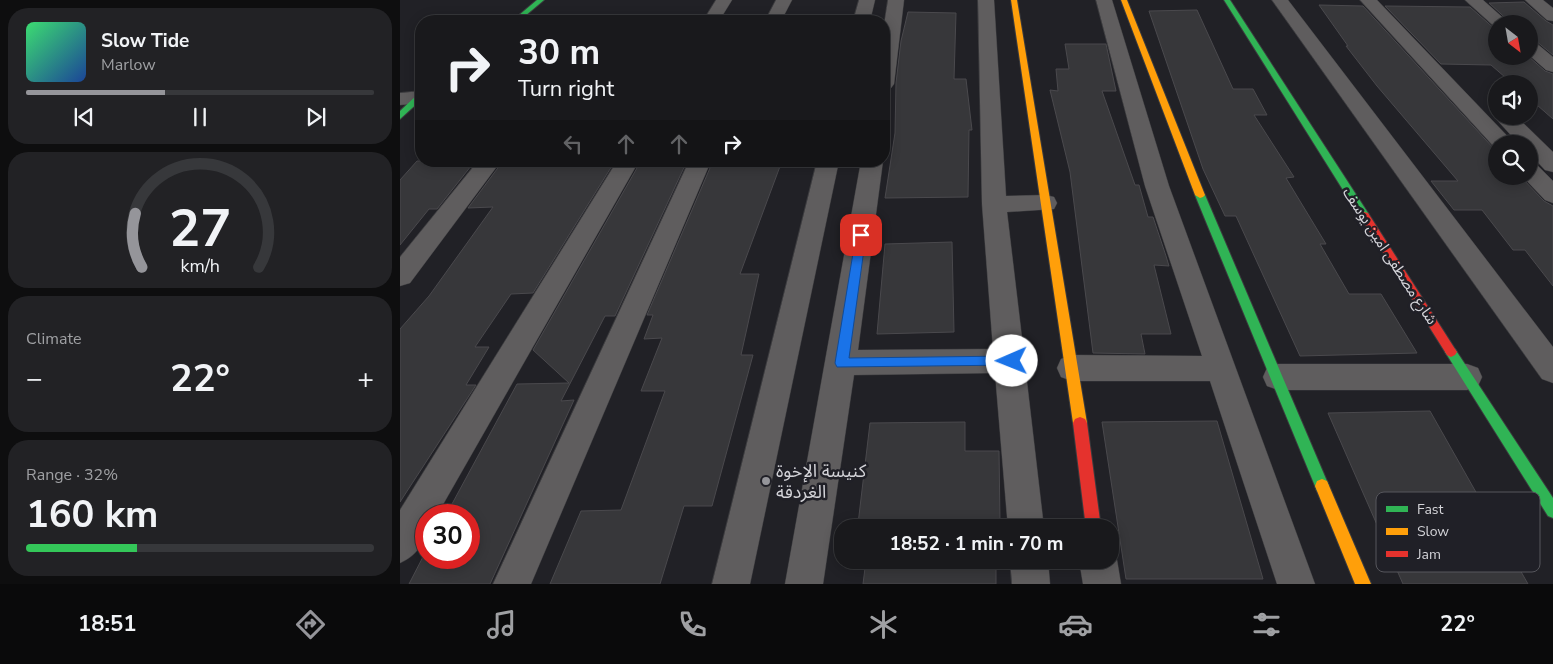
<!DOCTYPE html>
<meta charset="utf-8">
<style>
:root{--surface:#19191c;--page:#222225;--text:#f1f3f6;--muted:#9fa0a3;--line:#37383b;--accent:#95959a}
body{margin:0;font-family:"Nunito Sans","Noto Sans Arabic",sans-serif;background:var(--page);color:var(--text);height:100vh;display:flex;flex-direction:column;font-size:19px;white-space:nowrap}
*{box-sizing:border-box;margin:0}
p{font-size:16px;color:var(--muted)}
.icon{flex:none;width:28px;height:28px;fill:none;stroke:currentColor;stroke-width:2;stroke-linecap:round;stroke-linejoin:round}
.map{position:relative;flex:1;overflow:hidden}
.side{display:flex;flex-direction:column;gap:8px;padding:8px;background:#0e0e0f;width:400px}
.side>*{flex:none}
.banner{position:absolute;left:15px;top:15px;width:475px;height:152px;border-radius:20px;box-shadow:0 2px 12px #0003,0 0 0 1px var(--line);background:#19191c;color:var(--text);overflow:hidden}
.needle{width:32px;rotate:149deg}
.controls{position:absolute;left:1088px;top:15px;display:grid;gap:10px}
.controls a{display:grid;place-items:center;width:50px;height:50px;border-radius:50%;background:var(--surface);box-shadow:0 2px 12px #0003,0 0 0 1px var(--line);font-size:25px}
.speed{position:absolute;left:15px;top:504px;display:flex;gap:10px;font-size:25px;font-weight:700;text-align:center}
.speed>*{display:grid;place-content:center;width:65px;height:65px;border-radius:50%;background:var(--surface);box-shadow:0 2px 12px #0003,0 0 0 1px var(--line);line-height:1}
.speed .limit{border:8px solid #d22;background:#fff;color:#111}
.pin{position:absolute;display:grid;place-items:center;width:42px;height:42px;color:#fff;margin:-21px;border-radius:10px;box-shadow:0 2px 8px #0006}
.me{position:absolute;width:55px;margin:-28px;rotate:269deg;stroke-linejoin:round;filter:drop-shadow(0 0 4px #0008)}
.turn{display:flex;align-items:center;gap:18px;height:105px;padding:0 20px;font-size:22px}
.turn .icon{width:65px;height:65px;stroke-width:2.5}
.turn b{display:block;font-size:35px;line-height:42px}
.lanes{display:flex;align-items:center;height:48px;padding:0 20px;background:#0003;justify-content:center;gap:25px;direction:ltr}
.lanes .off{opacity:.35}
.big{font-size:38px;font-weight:700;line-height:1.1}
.side .card{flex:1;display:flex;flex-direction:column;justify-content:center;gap:8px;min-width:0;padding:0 18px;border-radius:20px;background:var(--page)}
.side .dial{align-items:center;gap:0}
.dial svg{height:130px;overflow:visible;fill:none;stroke:var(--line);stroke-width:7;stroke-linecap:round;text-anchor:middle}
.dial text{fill:var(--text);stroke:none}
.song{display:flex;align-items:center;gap:15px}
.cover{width:60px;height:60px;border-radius:8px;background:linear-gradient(135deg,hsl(140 70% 55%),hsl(220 70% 35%))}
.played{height:5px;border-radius:2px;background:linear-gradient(90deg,var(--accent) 40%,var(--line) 40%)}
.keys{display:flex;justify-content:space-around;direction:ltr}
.heat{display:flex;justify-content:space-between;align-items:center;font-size:28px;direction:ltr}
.charge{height:8px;border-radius:4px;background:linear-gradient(90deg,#34c759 32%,var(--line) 0)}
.trip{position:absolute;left:434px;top:519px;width:285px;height:50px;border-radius:20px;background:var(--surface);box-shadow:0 2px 12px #0003,0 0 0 1px var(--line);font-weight:700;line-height:50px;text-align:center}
.menu{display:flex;height:80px;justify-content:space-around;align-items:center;background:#0a0a0b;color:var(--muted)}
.menu .icon{width:35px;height:35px}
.menu .selected{color:var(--accent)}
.menu b{font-size:22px;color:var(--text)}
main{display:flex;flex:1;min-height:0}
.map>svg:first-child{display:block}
.building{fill:#37373a;stroke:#4a494d}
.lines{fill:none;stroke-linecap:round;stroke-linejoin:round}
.street-casing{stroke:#3b3b3e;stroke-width:1}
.fast-casing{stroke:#3b3b3e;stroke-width:2}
.slow-casing{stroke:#3b3b3e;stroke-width:2}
.jam-casing{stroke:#3b3b3e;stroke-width:2}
.street{fill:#5f5d5e;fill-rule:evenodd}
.fast{fill:#30b455;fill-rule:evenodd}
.slow{fill:#ff9f0a;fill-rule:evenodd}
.jam{fill:#e5322d;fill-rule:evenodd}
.route{fill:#1a73e8;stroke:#114b97}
.poi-dot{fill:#95959a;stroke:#202027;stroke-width:2}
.labels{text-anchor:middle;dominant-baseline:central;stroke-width:5;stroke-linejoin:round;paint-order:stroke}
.street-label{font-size:15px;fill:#d3d3d8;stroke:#202027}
.near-poi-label{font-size:18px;fill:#d3d3d8;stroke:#202027;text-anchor:start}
.key{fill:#202027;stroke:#56565c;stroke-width:1}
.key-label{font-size:14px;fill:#d3d3d8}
</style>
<main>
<section class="side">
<div class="card">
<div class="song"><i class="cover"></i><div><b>Slow Tide</b><p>Marlow</p></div></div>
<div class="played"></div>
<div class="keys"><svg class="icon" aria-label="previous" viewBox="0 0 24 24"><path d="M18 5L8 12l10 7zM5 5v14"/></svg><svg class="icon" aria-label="pause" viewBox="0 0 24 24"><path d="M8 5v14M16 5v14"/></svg><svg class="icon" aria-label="next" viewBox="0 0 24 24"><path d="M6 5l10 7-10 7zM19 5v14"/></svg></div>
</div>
<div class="card dial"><svg viewBox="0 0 100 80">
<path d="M14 69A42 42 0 1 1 86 69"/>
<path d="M14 69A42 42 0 0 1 10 36" stroke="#95959a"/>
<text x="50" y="56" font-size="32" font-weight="700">27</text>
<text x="50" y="72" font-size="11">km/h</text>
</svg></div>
<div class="card"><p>Climate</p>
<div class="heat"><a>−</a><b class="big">22°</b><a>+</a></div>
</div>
<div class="card"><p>Range · 32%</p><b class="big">160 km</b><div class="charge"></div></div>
</section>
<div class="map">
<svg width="1153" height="584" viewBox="0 0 1153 584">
<rect width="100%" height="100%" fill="#212126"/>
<path class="building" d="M1124,2L1146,21L1153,25V55L1136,41L1129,39V24H1112L1089,3Z
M919,5L963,6L1096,151V176H1120L1144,201L1153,206V286L1125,250H1113L1082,210H1054L1031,181H1058L977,86L946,46H948Z
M985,6L1070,7L1096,30V56H1128L1145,71L1153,74V119L1129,98V84H1113L1091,65L1041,64Z
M797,10L833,89H853L867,115H854L894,177L886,178L926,244H920L949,294H981L1017,353L900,356L836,216H825L803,169L749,11Z
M508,12L556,13L554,79H566L572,130H569L568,197L485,198L495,133L496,83L501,41Z
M665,44H706L716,91H702L735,185H739L748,217H753L766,256L769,266L754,265L771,334H741L745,354L693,353L670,172L650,90L658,91L656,69H669Z
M17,161H75L37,209H29L0,245V180Z
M103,161H215L133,293L111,294L75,347H89L66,385H76L0,502V329L29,296L93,207L68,208Z
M241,161H287L215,316H205L161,401L174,400L90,584H9L26,551V558H69V515H46L117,384L169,383L133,350Z
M313,161H382L340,274H359L341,355H353L312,506H284L260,584H150L181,511L221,510L265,391H241L262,338L244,339L253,315H247Z
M552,242L554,332L477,334L485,244Z
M1030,411L1128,584H1003L928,413Z
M817,421L863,579H726L702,422Z
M565,422V451H599L600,522H597V528H471L472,523L458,524L470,423Z
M466,560H596V584H463Z"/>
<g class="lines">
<defs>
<path id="street" d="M316,0H332L319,21H303Z
M376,0H392L381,21H365Z
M459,0H475L470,21H453Z
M488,0H504L494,84L491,88L484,90V25Z
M578,0H594L606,196L645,195L654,197L657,203L654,209L607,212L624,355L627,361L625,365L644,528H608L595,373L454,375L423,584H385L461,161H483L458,350L593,349L582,204Z
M696,0H712L769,186L915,584H877L810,381H672L661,377L657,368L661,359L672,355L802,356L745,186Z
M872,0H888L1153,347V383L1142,379Z
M960,0H977L1115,144H1096V149Z
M1065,0H1083L1110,24H1096V28Z
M1125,0H1143L1153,8V21L1147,20Z
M1129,41L1135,42L1153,57V72L1146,70L1129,55Z
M21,91V103L0,105V93Z
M1096,112V116H1116L1153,152V172L1145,170L1129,153V144H1119L1097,120L1094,116Z
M78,161H101L10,283L0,286V257Z
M217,161H239L37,515H26C26,538 22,553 0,563V510Z
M289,161H311L131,584H93Z
M417,161H439L350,584H312Z
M1129,163L1137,165L1153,181V203L1145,200L1122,176H1129Z
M878,364H1067L1078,368L1082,377L1078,386L1067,390H878L867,386L863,377L867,368Z
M710,546L717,560L721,584H683L679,560H710Z
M610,560H648L650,584H612Z"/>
<path id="fast" d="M137,0H144L119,21H112Z
M824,0H830L968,213L969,215L968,217H960Z
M18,94H21V100L0,119V111Z
M800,192L805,195L929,486L927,491L922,493L917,491L915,486L795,195Z
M1051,347L1055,349L1153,498V518L1148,516L1047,355L1045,352L1047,349Z"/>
<path id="slow" d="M611,0H617L687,423L685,427L680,429L675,427L673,423Z
M721,0H727L805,195L803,197L800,198L795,195Z
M922,479L927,481L971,584H955L915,486L917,481Z"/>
<path id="jam" d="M964,212L968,213L1055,349L1057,352L1055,355L1051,357L1047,355L959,215Z
M680,417L685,419L687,423L701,528H686L673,423L675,419Z"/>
</defs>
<use href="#street" class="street-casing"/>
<use href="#fast" class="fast-casing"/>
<use href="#slow" class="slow-casing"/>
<use href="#jam" class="jam-casing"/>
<use href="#street" class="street"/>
<use href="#fast" class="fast"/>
<use href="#slow" class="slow"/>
<use href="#jam" class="jam"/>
</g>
<path class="route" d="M461,231L466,235L449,358L612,356L618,361L616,365L437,367L435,363L456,235Z"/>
<circle class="poi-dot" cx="366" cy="481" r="5"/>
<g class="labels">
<g class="street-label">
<text transform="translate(990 256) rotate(57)">شارع مصطفى امين يوسف</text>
</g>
<g class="near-poi-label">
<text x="376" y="471">كنيسة الإخوة<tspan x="376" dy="21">الغردقة</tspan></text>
</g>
</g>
<rect x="976" y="492" width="164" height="80" rx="8" class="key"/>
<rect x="986" y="506" width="22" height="6" fill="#30b455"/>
<rect x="986" y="528" width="22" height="7" fill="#ff9f0a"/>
<rect x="986" y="551" width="22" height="6" fill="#e5322d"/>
<g class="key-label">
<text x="1017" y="514">Fast</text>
<text x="1017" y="536">Slow</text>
<text x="1017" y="559">Jam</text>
</g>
</svg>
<div class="controls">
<a><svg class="needle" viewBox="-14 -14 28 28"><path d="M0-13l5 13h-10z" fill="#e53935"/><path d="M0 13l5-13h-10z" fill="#9fa0a3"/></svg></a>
<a><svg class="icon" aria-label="sound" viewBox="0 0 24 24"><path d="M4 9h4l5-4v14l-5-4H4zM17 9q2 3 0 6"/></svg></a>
<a><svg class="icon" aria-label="search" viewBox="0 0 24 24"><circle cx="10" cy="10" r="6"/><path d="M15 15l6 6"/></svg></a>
</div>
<div class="speed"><div class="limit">30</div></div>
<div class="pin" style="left:461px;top:235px;background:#d93025"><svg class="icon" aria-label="arrive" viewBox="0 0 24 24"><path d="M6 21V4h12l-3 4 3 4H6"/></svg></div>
<svg class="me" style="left:612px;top:361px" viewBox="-20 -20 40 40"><circle r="19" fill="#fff"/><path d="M0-13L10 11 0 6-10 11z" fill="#1a73e8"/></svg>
<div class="trip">18:52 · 1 min · 70 m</div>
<div class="banner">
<div class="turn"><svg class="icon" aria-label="right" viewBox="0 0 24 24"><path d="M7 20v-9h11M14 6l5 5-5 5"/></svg><div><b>30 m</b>Turn right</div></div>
<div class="lanes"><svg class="icon off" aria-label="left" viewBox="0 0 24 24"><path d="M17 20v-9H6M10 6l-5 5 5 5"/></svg><svg class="icon off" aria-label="ahead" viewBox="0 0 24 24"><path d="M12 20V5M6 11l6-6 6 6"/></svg><svg class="icon off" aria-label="ahead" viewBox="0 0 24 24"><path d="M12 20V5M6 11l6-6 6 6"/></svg><svg class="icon" aria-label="right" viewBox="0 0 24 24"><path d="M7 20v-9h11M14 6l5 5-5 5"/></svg></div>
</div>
</div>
</main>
<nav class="menu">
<b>18:51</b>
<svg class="icon selected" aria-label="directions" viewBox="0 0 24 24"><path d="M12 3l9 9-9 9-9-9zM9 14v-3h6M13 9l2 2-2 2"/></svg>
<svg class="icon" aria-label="music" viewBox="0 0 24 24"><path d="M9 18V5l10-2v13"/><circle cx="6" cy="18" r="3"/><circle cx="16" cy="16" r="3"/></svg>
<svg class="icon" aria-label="phone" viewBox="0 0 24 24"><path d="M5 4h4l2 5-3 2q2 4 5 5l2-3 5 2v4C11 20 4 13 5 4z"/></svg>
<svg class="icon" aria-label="climate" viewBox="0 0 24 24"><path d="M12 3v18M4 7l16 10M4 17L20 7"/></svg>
<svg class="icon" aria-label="car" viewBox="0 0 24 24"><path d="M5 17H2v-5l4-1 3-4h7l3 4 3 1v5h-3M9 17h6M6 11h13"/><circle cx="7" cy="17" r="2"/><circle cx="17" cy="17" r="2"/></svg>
<svg class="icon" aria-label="filters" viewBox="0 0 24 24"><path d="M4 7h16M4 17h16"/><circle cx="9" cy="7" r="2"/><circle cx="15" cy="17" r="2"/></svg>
<b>22°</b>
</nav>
